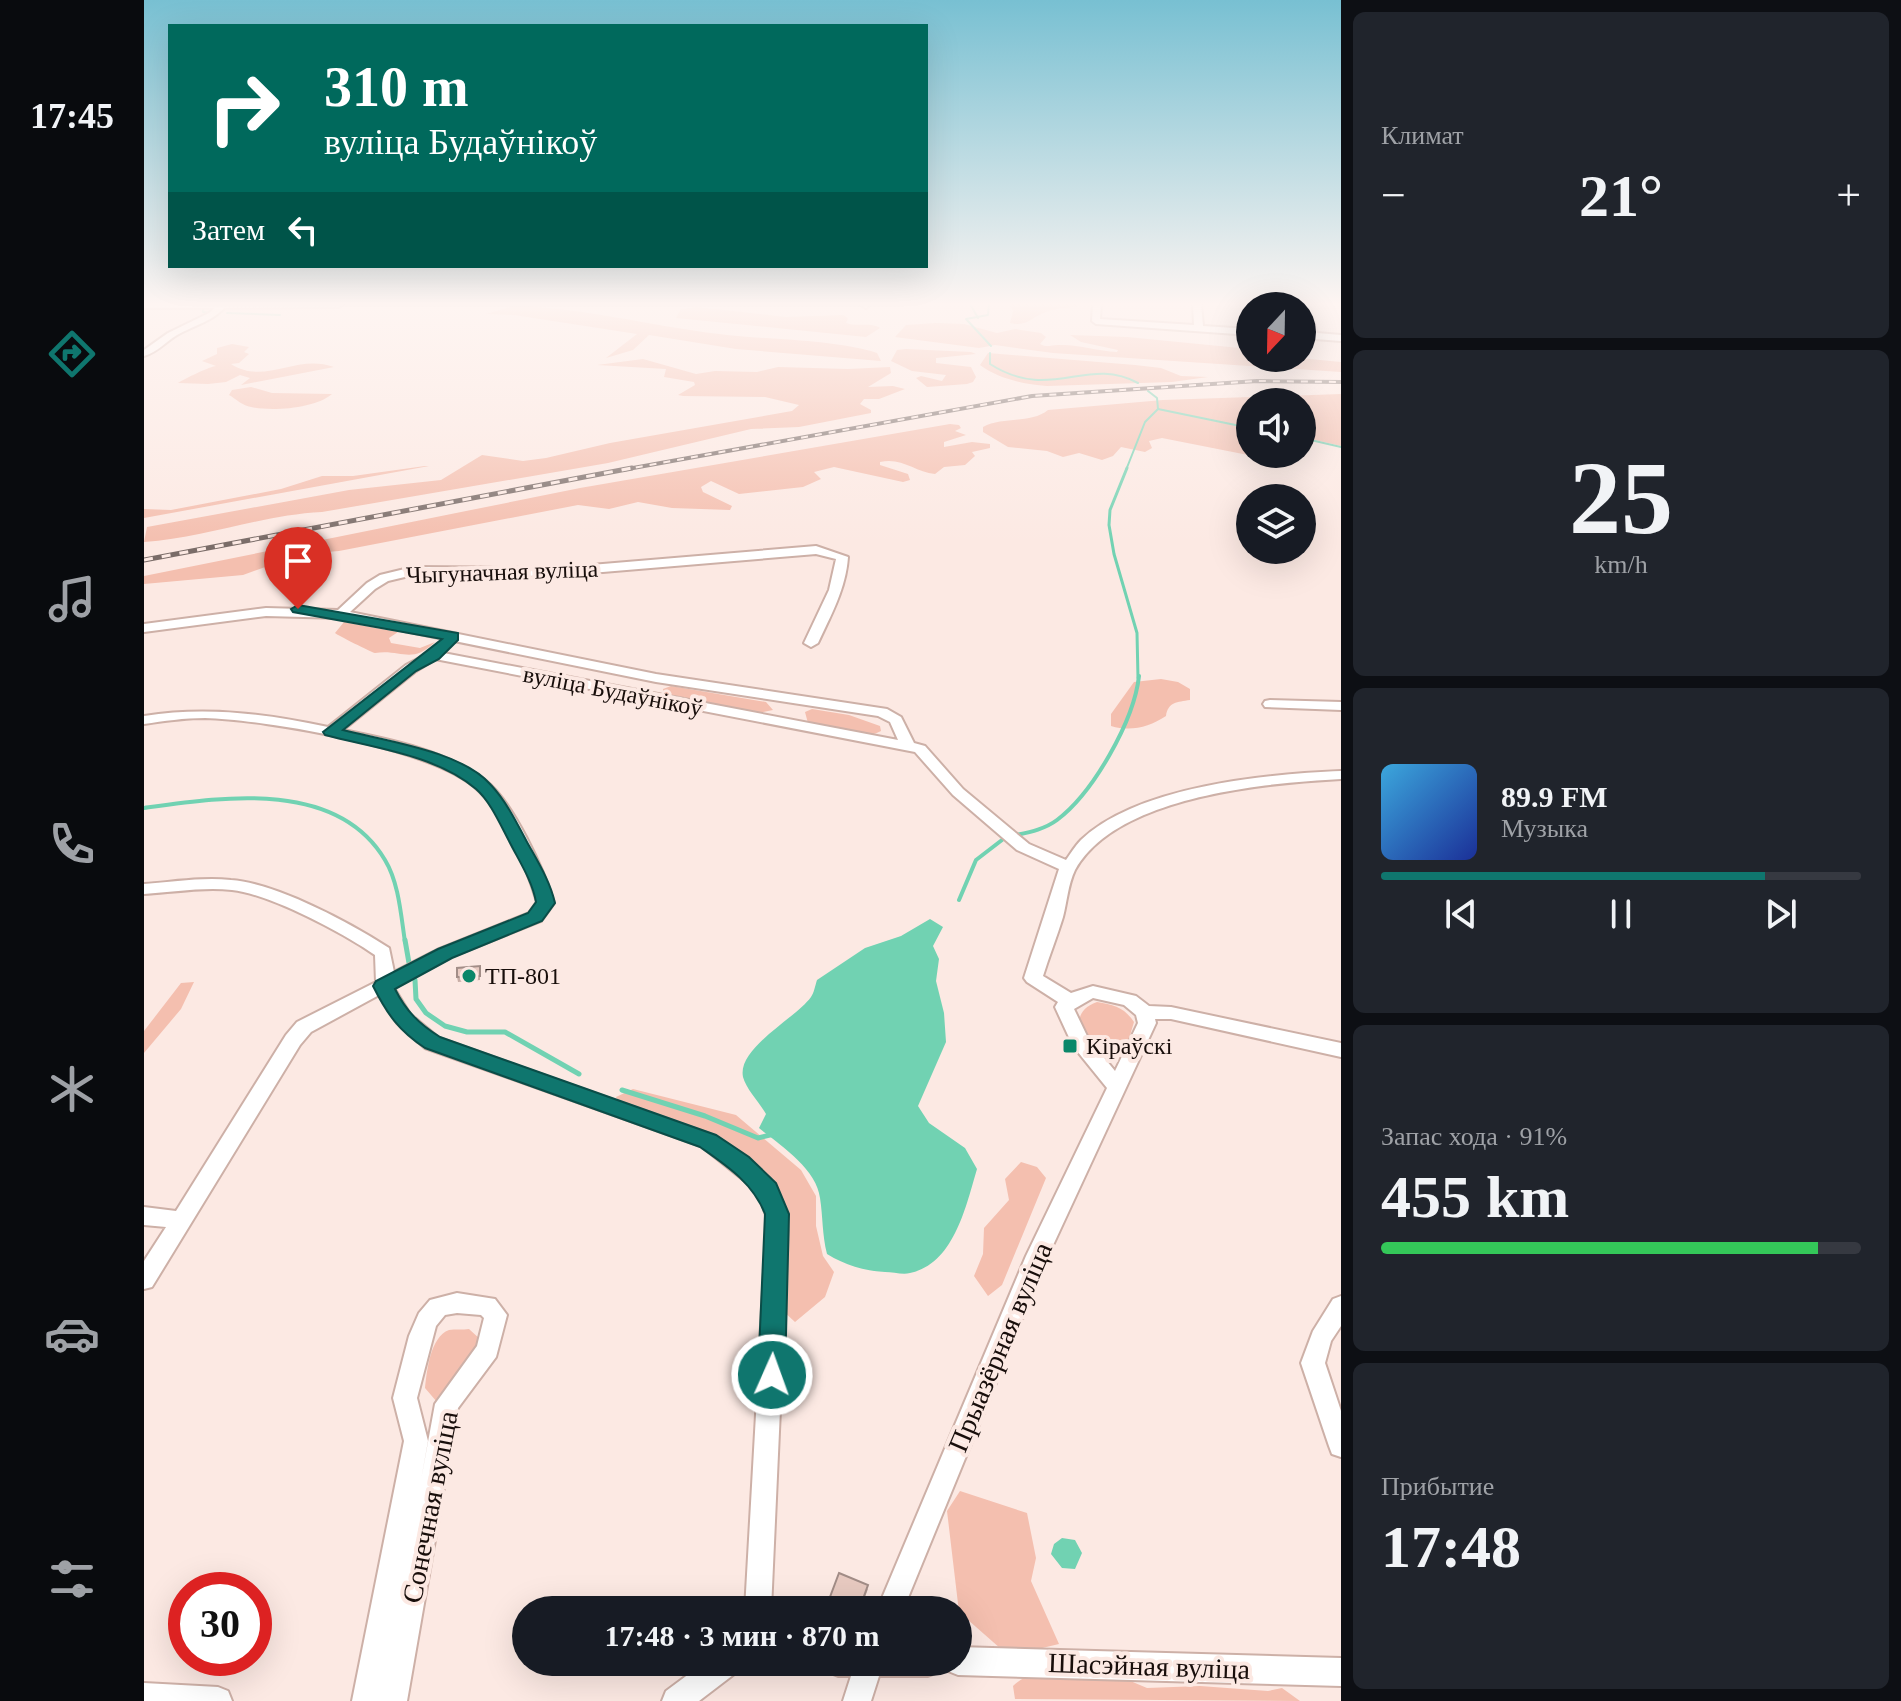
<!DOCTYPE html>
<html lang="ru">
<meta charset="utf-8">
<style>
:root{--surface:#171b24;--page:#20242c;--text:#f1f3f6;--muted:#9ea1a6;--line:#363941;--accent:#0f766e}
body{margin:0;font-family:Georgia,serif;background:var(--page);color:var(--text);height:100vh;display:flex;flex-direction:column;font-size:30px;white-space:nowrap}
*{box-sizing:border-box;margin:0}
p{font-size:26px;color:var(--muted)}
.icon{flex:none;width:44px;height:44px;fill:none;stroke:currentColor;stroke-width:2;stroke-linecap:round;stroke-linejoin:round}
.map{position:relative;flex:1;overflow:hidden}
.details{display:flex;flex-direction:column;gap:12px;padding:12px;background:#0d0f14;width:560px}
.details>*{flex:none}
.guide{position:absolute;left:24px;top:24px;width:760px;height:244px;border-radius:0px;box-shadow:0 8px 32px #0002;background:#00695c;color:#fff;overflow:hidden}
.needle{width:52px;rotate:202deg}
.tools{position:absolute;left:1092px;top:292px;display:grid;gap:16px}
.tools a{display:grid;place-items:center;width:80px;height:80px;border-radius:50%;background:var(--surface);box-shadow:0 8px 32px #0002;font-size:40px}
.speed{position:absolute;left:24px;top:1572px;display:flex;gap:16px;font-size:40px;font-weight:700;text-align:center}
.speed>*{display:grid;place-content:center;width:104px;height:104px;border-radius:50%;background:var(--surface);box-shadow:0 8px 32px #0002;line-height:1}
.speed .limit{border:12px solid #d22;background:#fff;color:#111}
.pin{position:absolute;display:grid;place-items:center;width:68px;height:68px;color:#fff;margin:-82px -34px;border-radius:50% 50% 50% 0;rotate:-45deg;box-shadow:0 0 8px #0007}
.pin .icon{rotate:45deg}
.me{position:absolute;width:88px;margin:-44px;rotate:2deg;stroke-linejoin:round;filter:drop-shadow(0 0 6px #0008)}
.turn{display:flex;align-items:center;gap:28px;height:168px;padding:0 24px;font-size:36px}
.turn .icon{width:104px;height:104px;stroke-width:2.5}
.turn b{display:block;font-size:56px;line-height:68px}
.then{display:flex;align-items:center;height:76px;padding:0 24px;background:#0003;gap:16px;font-size:30px}
.big{font-size:60px;font-weight:700;line-height:1.1}
.details .card{flex:1;display:flex;flex-direction:column;justify-content:center;gap:12px;min-width:0;padding:0 28px;border-radius:12px;background:var(--page)}
.details .dial{align-items:center;gap:0}
.dial b{font-size:104px;line-height:1}
.song{display:flex;align-items:center;gap:24px}
.cover{width:96px;height:96px;border-radius:12px;background:linear-gradient(135deg,hsl(200 70% 55%),hsl(230 70% 35%))}
.played{height:8px;border-radius:4px;background:linear-gradient(90deg,var(--accent) 80%,var(--line) 80%)}
.keys{display:flex;justify-content:space-around;direction:ltr}
.heat{display:flex;justify-content:space-between;align-items:center;font-size:44px;direction:ltr}
.charge{height:12px;border-radius:6px;background:linear-gradient(90deg,#34c759 91%,var(--line) 0)}
.trip{position:absolute;left:368px;top:1596px;width:460px;height:80px;border-radius:40px;background:var(--surface);box-shadow:0 8px 32px #0002;font-weight:700;line-height:80px;text-align:center}
main{display:flex;flex:1;min-height:0}
.tab-bar{display:flex;flex-direction:column;width:144px;justify-content:space-around;align-items:center;background:#090b0e;color:var(--muted)}
.tab-bar .icon{width:56px;height:56px}
.tab-bar .on{color:var(--accent)}
.tab-bar b{font-size:36px;color:var(--text)}
.map>svg:first-child{display:block}
.green{fill:#f4bfaf}
.water{fill:#71d2b2}
.lines{fill:none;stroke-linecap:round;stroke-linejoin:round}
.stream-far3{stroke:#71d2b2;stroke-width:2}
.stream-far2{stroke:#71d2b2;stroke-width:3}
.stream-far1{stroke:#71d2b2;stroke-width:4}
.stream{stroke:#71d2b2;stroke-width:5}
.minor-casing{stroke:#cdb0a7;stroke-width:4}
.tertiary-casing{stroke:#cdb0a7;stroke-width:4}
.minor{fill:#fff;fill-rule:evenodd}
.tertiary{fill:#fff;fill-rule:evenodd}
.rail-far1-casing{stroke:#7a6c68;stroke-width:4}
.rail-casing{stroke:#7a6c68;stroke-width:5}
.rail-far1{stroke:#fce9e3;stroke-width:2;stroke-dasharray:7;stroke-linecap:butt}
.rail{stroke:#fce9e3;stroke-width:3;stroke-dasharray:9;stroke-linecap:butt}
.wall{fill:#c8aea6}
.building{fill:#e8cac1;stroke:#a28d87;stroke-width:2}
.route{fill:#0f766e;stroke:#0a4d48;stroke-width:2}
.poi-dot{fill:#0a8769;stroke:#fce9e3;stroke-width:3}
.labels{text-anchor:middle;dominant-baseline:central;stroke-width:8;stroke-linejoin:round;paint-order:stroke}
.street-label{font-size:24px;fill:#180e0b;stroke:#fce9e3}
.poi-label{font-size:24px;fill:#180e0b;stroke:#fce9e3;text-anchor:start}
.near-street-label{font-size:28px;fill:#180e0b;stroke:#fce9e3}
</style>
<main>
<nav class="tab-bar">
<b>17:45</b>
<svg class="icon on" aria-label="directions" viewBox="0 0 24 24"><path d="M12 3l9 9-9 9-9-9zM9 14v-3h6M13 9l2 2-2 2"/></svg>
<svg class="icon" aria-label="music" viewBox="0 0 24 24"><path d="M9 18V5l10-2v13"/><circle cx="6" cy="18" r="3"/><circle cx="16" cy="16" r="3"/></svg>
<svg class="icon" aria-label="phone" viewBox="0 0 24 24"><path d="M5 4h4l2 5-3 2q2 4 5 5l2-3 5 2v4C11 20 4 13 5 4z"/></svg>
<svg class="icon" aria-label="climate" viewBox="0 0 24 24"><path d="M12 3v18M4 7l16 10M4 17L20 7"/></svg>
<svg class="icon" aria-label="car" viewBox="0 0 24 24"><path d="M5 17H2v-5l4-1 3-4h7l3 4 3 1v5h-3M9 17h6M6 11h13"/><circle cx="7" cy="17" r="2"/><circle cx="17" cy="17" r="2"/></svg>
<svg class="icon" aria-label="filters" viewBox="0 0 24 24"><path d="M4 7h16M4 17h16"/><circle cx="9" cy="7" r="2"/><circle cx="15" cy="17" r="2"/></svg>
</nav>
<div class="map">
<svg width="1197" height="1701" viewBox="0 0 1197 1701">
<rect width="100%" height="100%" fill="#fce9e3"/>
<path class="green" d="M865,304H935V306C925,308 912,308 902,312C887,317 884,327 866,323L869,311Z
M369,306C437,307 507,326 575,334C622,340 690,339 733,353L737,361L592,349L505,335L489,350L462,358L493,334L370,315L342,314Z
M553,307L642,317L699,315L704,318L702,323C713,327 728,322 736,328L722,337L532,318L537,309Z
M792,323L820,324L853,333L871,329L897,333L902,337L896,344C904,348 906,345 914,345C934,344 953,351 973,352L974,350L937,342L926,335L983,337L1106,349V358H1155L1197,362V372L909,353L851,345L835,348L751,337L762,325Z
M88,344L105,347L100,352L105,354L95,363L87,364C121,386 152,353 190,367L97,385L106,378L96,375L82,382L64,384L34,383C40,379 67,366 72,366L58,361L73,354V348Z
M762,349L827,352L832,354L792,358V363L827,367L832,377L829,382L823,384L783,387L772,378L777,376L798,381L802,375L768,371L747,361L753,350Z
M844,353L991,365L1017,368L1037,376L1064,377L1028,382L903,386C879,384 855,379 836,365Z
M499,359L552,374L571,371L613,372L634,367L704,369L746,367L747,373L724,387L749,386L761,389L735,399H720L716,404L727,410V413L655,427L607,429L464,463L178,512C117,515 60,538 0,542L3,527L205,490L297,480L338,455L379,461L402,458L466,443L648,411L655,405L621,397L539,396L534,395L551,385L550,382L520,377L522,369L453,365Z
M107,387L128,393L188,394C172,408 129,412 107,407C99,406 92,399 85,395L88,390Z
M1197,394V446L1158,437V402H1106V454H1109L1104,455L1018,438L1005,441L1008,448L1001,452L977,447L969,456L958,460L935,453L919,457L903,451L864,447L839,432V427C859,416 887,424 904,410L1019,400Z
M806,424L815,425L817,428L811,431L822,435L800,442V447L828,442L846,444V448L828,452L831,456L821,465L800,467L791,474C771,472 758,457 736,462V465L764,474L766,480L759,482L690,467L670,472L677,479L659,487L595,494L567,481L557,487L559,492L588,506L586,510L528,508L494,502L465,509L434,505L195,551L158,554L99,575L0,584V576L436,488Z
M281,466H285L0,518V509L27,510L137,489L178,476H209Z
M200,622L254,632L245,638L247,643L276,648L291,642C267,665 258,649 231,653C227,652 193,635 191,633Z
M1017,679L1034,682L1046,689V700C1033,702 1024,702 1022,716C1005,727 987,732 967,726V714L990,682Z
M527,686L622,702L629,710L610,714L520,697L519,689Z
M668,709L705,715L736,726L737,731C719,742 685,730 665,727L661,712Z
M50,982L37,1009L0,1053V1031L37,983Z
M953,1002C970,1005 980,1007 990,1022L982,1049C978,1051 974,1054 970,1055C953,1059 912,1017 953,1002Z
M489,1089L592,1115L657,1170L672,1196V1226L679,1256L690,1272L681,1297L651,1322L638,1310L639,1215L600,1162L476,1105L472,1097Z
M877,1162L893,1167L902,1178L858,1285L844,1296L830,1276L839,1254L840,1228L865,1200L861,1179Z
M325,1329L337,1340L327,1363L293,1402L281,1388C283,1371 286,1337 305,1330C311,1329 319,1330 325,1329Z
M816,1491L883,1513L892,1558L887,1581L915,1644L865,1656L815,1612L803,1511Z
M965,1672L1003,1688L1056,1686L1124,1691L1138,1688L1156,1701L871,1699L869,1686C890,1664 937,1673 965,1672Z"/>
<path class="water" d="M786,919L799,927L789,946L795,959L792,981L800,1013L802,1042L774,1106L785,1123L821,1148L833,1169C822,1206 810,1264 766,1273C759,1275 749,1272 741,1272C720,1271 701,1265 683,1254C678,1234 679,1217 676,1198C673,1169 636,1145 615,1128L622,1114C616,1103 602,1089 599,1077C593,1048 652,1018 667,997C670,993 671,986 673,980L721,948L757,936Z
M918,1538L931,1540L938,1553L931,1569L918,1568L907,1554L910,1544Z"/>
<g class="lines">
<path class="stream-far3" d="M826,304L834,318
M845,304L844,315L822,319L847,346
M59,307V312L74,314
M83,313L136,315
M846,353V364C907,403 943,355 994,383
M1004,391L1013,398L1014,409L1106,428
M1158,438L1197,447
M982,470L1001,422L1014,409"/>
<path class="stream-far2" d="M983,468L966,510L965,525L970,554L993,633L994,678"/>
<path class="stream-far1" d="M0,808C78,797 193,779 241,860C255,883 257,916 261,942
M872,835C886,832 901,829 913,820C949,793 990,721 995,676
M815,900L832,860L858,840"/>
<path class="stream" d="M261,940L265,963
M271,980L272,999L282,1013L301,1026L323,1032H361L435,1074
M478,1090L561,1116L614,1138L630,1134"/>
<defs>
<path id="minor" d="M75,304L83,305C70,321 51,325 33,335C21,342 14,352 0,356V350L24,333L65,313Z
M715,304H726V305L722,308Z
M949,304H957L956,319L1050,325L1049,304H1057L1059,326L1106,329V335L952,324L948,321Z
M1157,304H1165L1173,333L1197,335V341L1158,338V332L1164,333Z
M672,546L704,557C702,588 687,615 674,643L667,647L660,643L685,590L692,559L672,554L411,576L269,575L244,581L231,589L206,612L512,674L743,709L757,717L770,743L781,746L819,789L885,844L922,860C927,853 931,846 937,840C993,786 1123,774 1197,771V779C1121,783 972,796 931,870C924,884 923,902 919,917C913,937 905,956 899,976L927,993L949,986L992,996L1005,1006L1027,1007L1197,1043V1057L1027,1019H1011L1012,1023L904,1256L759,1610H733L882,1256L963,1088L929,1046L911,1007L914,1002L883,982L880,978L915,869L873,850L809,795L771,752L291,659L272,671L199,730C245,739 304,751 342,781C369,802 400,870 410,903L397,921L307,957L250,988L266,1014L295,1038L571,1136L612,1166L629,1184L642,1213L644,1231L627,1610H601L623,1219L618,1202L607,1186L557,1146L281,1048L253,1023L235,995L167,1032L156,1045L8,1287L0,1289V1261L22,1227L0,1225V1207L32,1211L142,1035L153,1022L232,982L231,955C199,933 126,894 88,890C59,887 29,892 0,894V884C29,882 58,877 87,880C132,883 207,923 245,948L250,972L295,949L385,913L393,902C383,868 361,815 334,790C290,748 123,720 61,718C40,718 20,721 0,724V716C63,706 122,714 184,727L262,665L289,651L754,740L746,722L734,716L512,682L197,618L122,616L0,632V624L122,608L194,610L223,583L236,575L269,567L411,568ZM949,998L980,1005L992,1015L994,1023L971,1071L944,1038L930,1009Z
M1126,700L1197,702V710L1121,707L1119,704L1121,701Z
M313,1293L351,1299L363,1315L352,1357L314,1408L263,1701H208L260,1441L249,1398L265,1336L275,1313L286,1300ZM313,1313L337,1315L340,1318L333,1346L291,1404L277,1480L284,1441L273,1398L292,1326L301,1315Z
M1197,1296V1326L1187,1341L1181,1363L1197,1411V1457L1188,1454L1185,1446L1157,1363L1169,1331L1189,1299Z
M814,1647L1197,1658V1686L814,1675L804,1671L801,1662H814Z
M561,1662H597L593,1672L555,1701H518L522,1691Z
M680,1662H798L794,1672L784,1676H735L727,1701H699L707,1676H694L684,1672Z
M0,1683L74,1687L84,1691L88,1701H0Z"/>
<path id="tertiary" d="M0,304H200L195,307L0,308Z"/>
</defs>
<use href="#minor" class="minor-casing"/>
<use href="#tertiary" class="tertiary-casing"/>
<use href="#minor" class="minor"/>
<use href="#tertiary" class="tertiary"/>
<defs>
<path id="rail-far1" d="M478,470L888,396L1113,381L1197,382"/>
<path id="rail" d="M0,560L488,468"/>
</defs>
<use href="#rail-far1" class="rail-far1-casing"/>
<use href="#rail" class="rail-casing"/>
<use href="#rail-far1" class="rail-far1"/>
<use href="#rail" class="rail"/>
</g>
<path class="wall" d="M336,970V980L314,982L313,977Z
M724,1589L716,1610L683,1609V1605Z"/>
<path class="building" d="M336,966V976L313,977V968Z
M695,1573L724,1585L715,1610H695L683,1605Z"/>
<linearGradient id="sky" x2="0" y2="1"><stop stop-color="#78c0d2"/><stop offset="0.56" stop-color="#fef5f2"/><stop offset="1" stop-color="#fef5f2" stop-opacity="0"/></linearGradient>
<rect width="1197" height="543" fill="url(#sky)"/>
<path class="route" d="M154,605L314,633V640L295,659L272,671L199,730C241,741 318,751 347,785C362,801 373,823 383,842C394,862 406,881 411,903L398,921L308,958L251,989C262,1011 275,1024 296,1037L572,1135L605,1157L632,1183L645,1214L641,1375L637,1383L628,1386L618,1383L614,1375L621,1214C609,1183 583,1166 556,1147L281,1048C255,1031 243,1014 229,986L232,981L294,949L384,913L392,902C388,880 375,861 365,841C356,824 346,801 332,789C292,755 230,748 181,735L179,732L298,639L149,612L147,609Z"/>
<g class="poi-dot">
<circle cx="325" cy="976" r="8"/>
<rect x="918" y="1038" width="16" height="16" rx="4"/>
</g>
<g class="labels">
<g class="street-label">
<text transform="translate(358 572) rotate(-2)">Чыгуначная вуліца</text>
<text transform="translate(469 691) rotate(11)">вуліца Будаўнікоў</text>
</g>
<g class="poi-label">
<text x="341" y="976">ТП-801</text>
<text x="942" y="1046">Кіраўскі</text>
</g>
<g class="near-street-label">
<text transform="translate(856 1347) rotate(-67)">Прыазёрная вуліца</text>
<text transform="translate(286 1507) rotate(-79)">Сонечная вуліца</text>
<text transform="translate(1005 1666) rotate(2)">Шасэйная вуліца</text>
</g>
</g>
</svg>
<div class="tools">
<a><svg class="needle" viewBox="-14 -14 28 28"><path d="M0-13l5 13h-10z" fill="#e53935"/><path d="M0 13l5-13h-10z" fill="#9ea1a6"/></svg></a>
<a><svg class="icon" aria-label="sound" viewBox="0 0 24 24"><path d="M4 9h4l5-4v14l-5-4H4zM17 9q2 3 0 6"/></svg></a>
<a><svg class="icon" aria-label="layers" viewBox="0 0 24 24"><path d="M12 4l9 5-9 5-9-5zM3 14l9 5 9-5"/></svg></a>
</div>
<div class="speed"><div class="limit">30</div></div>
<div class="pin" style="left:154px;top:609px;background:#d93025"><svg class="icon" aria-label="arrive" viewBox="0 0 24 24"><path d="M6 21V4h12l-3 4 3 4H6"/></svg></div>
<svg class="me" style="left:628px;top:1375px" viewBox="-20 -20 40 40"><circle r="17" fill="#0f766e" stroke="#fff" stroke-width="3"/><path d="M0-11L8 9 0 5-8 9z" fill="#fff"/></svg>
<div class="trip">17:48 · 3 мин · 870 m</div>
<div class="guide">
<div class="turn"><svg class="icon" aria-label="right" viewBox="0 0 24 24"><path d="M7 20v-9h11M14 6l5 5-5 5"/></svg><div><b>310 m</b>вуліца Будаўнікоў</div></div>
<div class="then">Затем<svg class="icon" aria-label="left" viewBox="0 0 24 24"><path d="M17 20v-9H6M10 6l-5 5 5 5"/></svg></div>
</div>
</div>
<section class="details">
<div class="card"><p>Климат</p>
<div class="heat"><a>−</a><b class="big">21°</b><a>+</a></div>
</div>
<div class="card dial"><b>25</b><p>km/h</p></div>
<div class="card">
<div class="song"><i class="cover"></i><div><b>89.9 FM</b><p>Музыка</p></div></div>
<div class="played"></div>
<div class="keys"><svg class="icon" aria-label="previous" viewBox="0 0 24 24"><path d="M18 5L8 12l10 7zM5 5v14"/></svg><svg class="icon" aria-label="pause" viewBox="0 0 24 24"><path d="M8 5v14M16 5v14"/></svg><svg class="icon" aria-label="next" viewBox="0 0 24 24"><path d="M6 5l10 7-10 7zM19 5v14"/></svg></div>
</div>
<div class="card"><p>Запас хода · 91%</p><b class="big">455 km</b><div class="charge"></div></div>
<div class="card"><p>Прибытие</p><b class="big">17:48</b></div>
</section>
</main>
